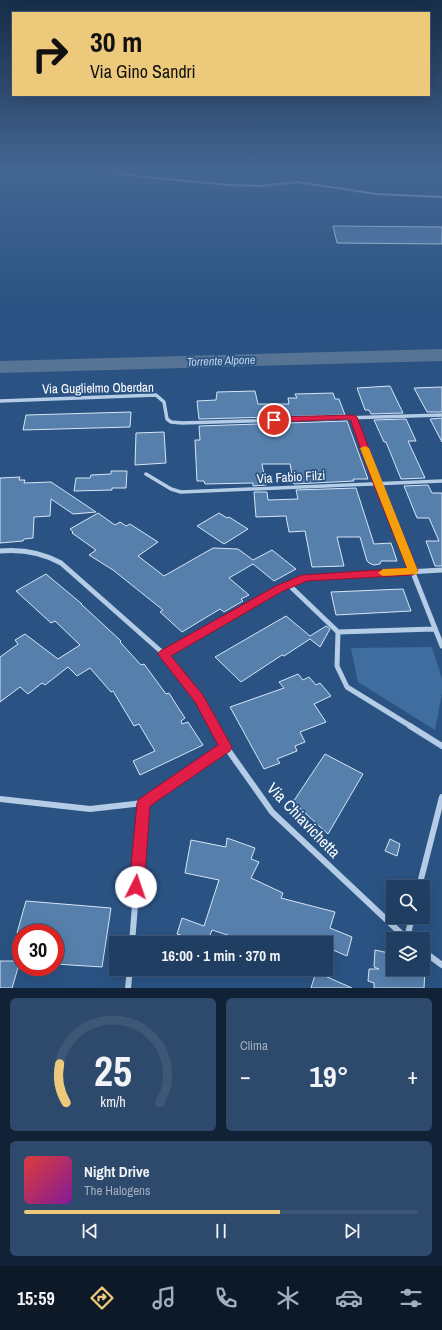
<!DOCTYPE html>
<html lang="it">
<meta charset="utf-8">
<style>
:root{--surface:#203e62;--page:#2d496b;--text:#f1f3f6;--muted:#a2aebe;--line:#3d5777;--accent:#edc97b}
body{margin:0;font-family:"Archivo Narrow",sans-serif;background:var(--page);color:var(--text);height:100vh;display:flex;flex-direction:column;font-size:15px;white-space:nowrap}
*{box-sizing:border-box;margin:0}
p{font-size:13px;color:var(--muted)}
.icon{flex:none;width:22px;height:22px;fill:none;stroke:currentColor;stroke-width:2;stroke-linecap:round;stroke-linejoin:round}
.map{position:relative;height:988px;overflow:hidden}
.drawer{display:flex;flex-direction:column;gap:10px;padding:10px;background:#122236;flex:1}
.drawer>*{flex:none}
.guide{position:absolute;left:12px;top:12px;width:418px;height:84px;border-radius:0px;box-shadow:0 4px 16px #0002,0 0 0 1px var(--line);background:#edc97b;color:#111;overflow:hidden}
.buttons{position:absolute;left:386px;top:880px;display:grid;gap:8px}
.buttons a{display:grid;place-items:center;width:44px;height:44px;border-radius:0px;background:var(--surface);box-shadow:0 4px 16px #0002,0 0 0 1px var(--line);font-size:20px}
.speed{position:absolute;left:12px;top:924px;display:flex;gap:8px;font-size:20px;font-weight:700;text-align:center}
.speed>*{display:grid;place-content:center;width:52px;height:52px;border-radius:50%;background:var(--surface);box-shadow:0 4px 16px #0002,0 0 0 1px var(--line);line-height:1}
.speed .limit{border:6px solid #d22;background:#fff;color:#111}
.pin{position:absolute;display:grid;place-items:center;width:34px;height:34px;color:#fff;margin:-17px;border:2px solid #fff;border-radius:50%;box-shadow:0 1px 4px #0007}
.me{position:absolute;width:44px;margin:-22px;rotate:4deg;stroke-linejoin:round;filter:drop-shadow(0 0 3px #0008)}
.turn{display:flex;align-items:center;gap:14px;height:84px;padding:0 12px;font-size:18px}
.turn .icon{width:52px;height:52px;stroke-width:2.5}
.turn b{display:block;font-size:28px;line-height:34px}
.big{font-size:30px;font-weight:700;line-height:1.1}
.drawer .widget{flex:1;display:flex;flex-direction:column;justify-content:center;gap:6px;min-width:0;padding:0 14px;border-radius:6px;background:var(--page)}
.drawer .dial{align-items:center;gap:0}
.dial svg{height:104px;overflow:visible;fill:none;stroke:var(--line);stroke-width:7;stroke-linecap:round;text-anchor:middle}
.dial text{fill:var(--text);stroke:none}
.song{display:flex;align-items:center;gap:12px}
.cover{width:48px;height:48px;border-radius:6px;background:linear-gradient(135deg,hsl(0 70% 55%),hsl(290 70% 35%))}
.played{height:4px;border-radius:2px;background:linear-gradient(90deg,var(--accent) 65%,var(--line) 65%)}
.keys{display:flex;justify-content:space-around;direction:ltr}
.heat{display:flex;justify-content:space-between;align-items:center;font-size:22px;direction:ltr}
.drawer .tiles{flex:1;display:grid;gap:10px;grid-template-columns:1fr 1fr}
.widget:last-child{grid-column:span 2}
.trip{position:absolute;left:109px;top:936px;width:224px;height:40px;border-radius:0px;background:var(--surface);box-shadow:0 4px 16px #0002,0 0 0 1px var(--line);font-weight:700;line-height:40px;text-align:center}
.menu{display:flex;height:64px;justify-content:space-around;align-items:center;background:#0d1927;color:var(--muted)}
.menu .icon{width:28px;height:28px}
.menu .current{color:var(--accent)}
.menu b{font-size:18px;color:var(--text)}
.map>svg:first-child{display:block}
.green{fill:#3f6d9f}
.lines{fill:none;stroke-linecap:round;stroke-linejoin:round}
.river{fill:#577495;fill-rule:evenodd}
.building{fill:#567fac;stroke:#d7e5f5}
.minor-far3{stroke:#b4cce6;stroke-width:2}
.minor-far2{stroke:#b4cce6;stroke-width:3.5}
.minor-far1{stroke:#b4cce6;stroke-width:5}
.minor{stroke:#b4cce6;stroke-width:6}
.route{fill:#e11d48;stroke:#92132f}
.slow{fill:#f59e0b}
.labels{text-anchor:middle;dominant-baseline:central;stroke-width:3.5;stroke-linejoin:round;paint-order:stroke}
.far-water-label{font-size:12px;font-style:italic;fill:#bfd6ee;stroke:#2a5383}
.street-label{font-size:13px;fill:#fff;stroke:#2a5383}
.near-street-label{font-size:16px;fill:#fff;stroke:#2a5383}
</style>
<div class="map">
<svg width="442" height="988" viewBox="0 0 442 988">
<rect width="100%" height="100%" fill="#2a5383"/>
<path class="green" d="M432,647L442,679V693L435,730L358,682L351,648Z"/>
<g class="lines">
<path class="river" d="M442,349V361L0,373V361Z"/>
</g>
<path class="building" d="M333,226L442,227V244L337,243Z
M390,386L403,413L371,414L369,410H365L357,388Z
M442,387V412H427L414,388Z
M255,391L258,404H289L288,398H297L295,394L333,393L335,399H339L345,415L199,419L197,401L216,400L217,392Z
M131,412L130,427L23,430L26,415Z
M442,418V442L430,419Z
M406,419L416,441H408L425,478L401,479L386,442H384L374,420Z
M347,421L368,479H353L354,481L294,484L290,464H262L266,485L253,486V483L205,484L204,481H197L195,440H200L199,426Z
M164,432L166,463L135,465L136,433Z
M111,471H127L126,488H112V490L74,491L76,478H90L91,475L111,474Z
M20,477L19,480H25L24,483L51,482L96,512L73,514L51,499L50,516L34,517L33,538L24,539L23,541L0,543V478Z
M428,485L432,493H442V566H435L426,541H439L429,518H417L404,486Z
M356,488L374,544L391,543L397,561H381L380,564L374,565L369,563L367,561L360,537H337L344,566L312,567L305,531L289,532L286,516L256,517L254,492H267L268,500L298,499L296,490Z
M98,513L115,525L120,522L126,526L130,524L158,542L138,556L164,576L213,548L238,549L253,560L272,550L296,569L274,581L253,564L229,578L249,595L241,599L243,601L224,612L220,609L182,632L160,612L163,610L113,570L89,555L96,550L72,533L73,532L70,529Z
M219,513L227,518L229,517L248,529L224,544L197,526Z
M46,574L82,604H81L121,641L120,642L141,665L144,664L166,694L169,693L179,709L185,718L181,721L182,724L188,722L203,745L140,775L133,761L155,751L139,724L134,726L113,691L111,692L90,668L77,676L68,667L45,685L42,683L28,694L20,687L0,702V657L18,644L15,640L25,634L58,659L80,645L55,621L51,623L16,591Z
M403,589L411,611L336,615L331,592Z
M286,616L310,636L326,626L330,629L320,647L310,639L284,656L282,655L241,682L215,657Z
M298,674L303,680L309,677L316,685L320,683L331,696L314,704L326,722L300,732L305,742L295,746L297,751L277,759L280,763L264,769L230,707L284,688L279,682Z
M325,754L363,774L328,834L293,802Z
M227,838L255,848L251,859L259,862L251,878L283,893L281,898L335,912L330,928L352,937L347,956L326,947V943H242L243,940L212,930L207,943H203L177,934L182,918L204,926L219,880L185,873L191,840L226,847Z
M390,839L400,844L397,856L385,851Z
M26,901L111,908L102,967L55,964V933H17Z
M375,950L393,954V969H425L424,988H374V983L368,981L369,969H379L374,967Z
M0,961H20L12,988H0Z
M316,972L352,988H311Z"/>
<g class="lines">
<path class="minor-far3" d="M104,171L136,176L229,185L261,186L297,182L377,194L442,197"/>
<path class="minor-far2" d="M0,401L156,395L164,402L167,419L171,422L182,423L442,415
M353,417L396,528
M146,474L171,489L181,492L442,481"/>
<path class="minor-far1" d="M395,527L442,646
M0,551C22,549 41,552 61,563L164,654L199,698L215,727
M289,585L338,632L337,666L347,687L412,727
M338,632L434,629
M164,654L279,589L306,578L442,570"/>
<path class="minor" d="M215,726L226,747L272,812L407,939
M410,726L442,746
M0,799L90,809L143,803L226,747
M419,887L442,797
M407,938L412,917
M132,943L143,803
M423,951L442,965
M128,988L130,969"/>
</g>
<linearGradient id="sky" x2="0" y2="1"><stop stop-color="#172e48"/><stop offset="0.55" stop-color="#446693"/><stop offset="1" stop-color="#446693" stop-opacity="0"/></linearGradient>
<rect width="442" height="309" fill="url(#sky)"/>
<path class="route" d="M353,415L357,417L382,483L418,571L413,575L307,581L283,591L171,656L203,695L232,747L230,751L150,806L144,887L142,892L136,895L131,892L129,887L137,803L139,799L218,745L195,702L160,657L158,654L160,651L276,586L302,575L407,568L373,483L350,419L274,422L270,420L274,417Z"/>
<path class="slow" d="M365,446L369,448L418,571L417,574L383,576L378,573L383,569L407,568L360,448Z"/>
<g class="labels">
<g class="far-water-label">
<text transform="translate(221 361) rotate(-2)">Torrente Alpone</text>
</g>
<g class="street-label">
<text transform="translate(98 388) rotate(-1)">Via Guglielmo Oberdan</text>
<text transform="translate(291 477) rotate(-3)">Via Fabio Filzi</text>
</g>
<g class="near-street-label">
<text transform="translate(304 820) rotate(46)">Via Chiavichetta</text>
</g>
</g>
</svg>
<div class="buttons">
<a><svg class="icon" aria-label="search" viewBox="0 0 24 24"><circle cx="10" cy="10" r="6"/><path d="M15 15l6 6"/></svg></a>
<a><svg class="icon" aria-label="layers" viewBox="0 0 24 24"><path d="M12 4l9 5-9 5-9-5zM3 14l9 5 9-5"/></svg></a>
</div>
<div class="speed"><div class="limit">30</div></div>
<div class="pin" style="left:274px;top:420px;background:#d93025"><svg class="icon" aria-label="arrive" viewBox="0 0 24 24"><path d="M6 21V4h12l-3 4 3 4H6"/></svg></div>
<svg class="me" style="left:136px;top:887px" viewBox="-20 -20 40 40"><circle r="19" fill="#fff"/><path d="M0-13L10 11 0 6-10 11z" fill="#e11d48"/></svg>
<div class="trip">16:00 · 1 min · 370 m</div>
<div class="guide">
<div class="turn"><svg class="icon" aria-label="right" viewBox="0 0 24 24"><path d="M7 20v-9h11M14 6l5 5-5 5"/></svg><div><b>30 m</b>Via Gino Sandri</div></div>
</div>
</div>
<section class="drawer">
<div class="tiles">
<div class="widget dial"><svg viewBox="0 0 100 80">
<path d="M14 69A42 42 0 1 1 86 69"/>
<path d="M14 69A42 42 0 0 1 9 39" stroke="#edc97b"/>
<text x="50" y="56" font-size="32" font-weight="700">25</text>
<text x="50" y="72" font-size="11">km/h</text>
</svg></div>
<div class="widget"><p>Clima</p>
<div class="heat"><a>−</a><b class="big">19°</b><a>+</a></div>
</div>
<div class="widget">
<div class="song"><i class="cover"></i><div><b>Night Drive</b><p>The Halogens</p></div></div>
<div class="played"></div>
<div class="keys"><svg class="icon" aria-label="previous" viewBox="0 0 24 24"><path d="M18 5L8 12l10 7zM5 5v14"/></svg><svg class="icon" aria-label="pause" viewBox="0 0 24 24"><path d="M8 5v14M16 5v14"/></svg><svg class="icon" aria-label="next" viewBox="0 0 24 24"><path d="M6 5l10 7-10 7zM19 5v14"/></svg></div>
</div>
</div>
</section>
<nav class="menu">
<b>15:59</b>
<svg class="icon current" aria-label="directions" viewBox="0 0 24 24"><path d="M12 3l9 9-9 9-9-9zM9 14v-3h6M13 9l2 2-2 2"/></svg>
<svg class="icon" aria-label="music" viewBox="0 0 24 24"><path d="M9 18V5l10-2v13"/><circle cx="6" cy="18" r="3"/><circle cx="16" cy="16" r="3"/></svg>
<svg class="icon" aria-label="phone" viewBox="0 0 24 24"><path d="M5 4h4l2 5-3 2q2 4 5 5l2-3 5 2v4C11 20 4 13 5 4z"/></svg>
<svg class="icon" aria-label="climate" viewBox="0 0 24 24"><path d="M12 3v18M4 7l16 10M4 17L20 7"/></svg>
<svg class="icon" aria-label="car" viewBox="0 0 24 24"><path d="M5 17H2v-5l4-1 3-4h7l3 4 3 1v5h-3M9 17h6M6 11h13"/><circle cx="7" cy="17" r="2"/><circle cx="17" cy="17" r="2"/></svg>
<svg class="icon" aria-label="filters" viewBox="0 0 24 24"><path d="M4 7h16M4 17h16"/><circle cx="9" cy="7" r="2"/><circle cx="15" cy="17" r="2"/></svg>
</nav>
